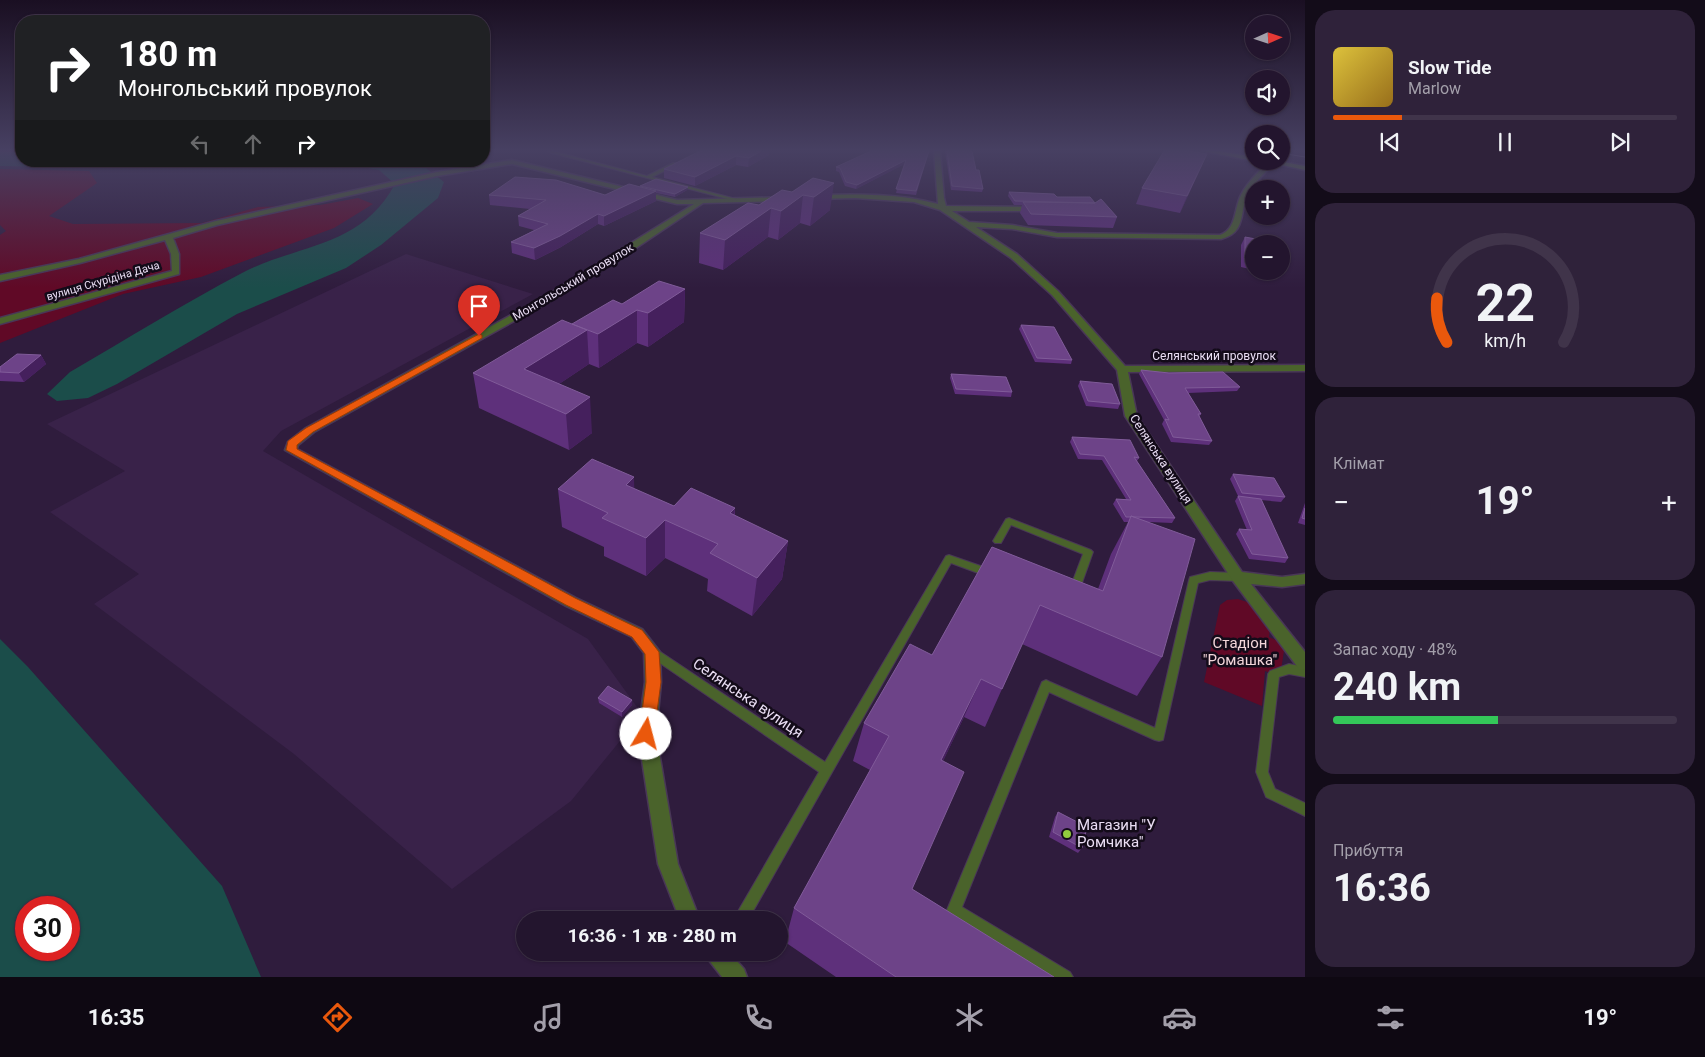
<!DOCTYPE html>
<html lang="uk">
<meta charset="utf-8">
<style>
:root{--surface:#23152e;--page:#2f223a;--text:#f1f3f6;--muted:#a39faa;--line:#40344a;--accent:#ea580c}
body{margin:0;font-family:Roboto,sans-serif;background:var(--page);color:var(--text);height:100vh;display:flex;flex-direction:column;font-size:19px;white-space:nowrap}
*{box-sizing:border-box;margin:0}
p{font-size:16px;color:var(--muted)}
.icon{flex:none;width:28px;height:28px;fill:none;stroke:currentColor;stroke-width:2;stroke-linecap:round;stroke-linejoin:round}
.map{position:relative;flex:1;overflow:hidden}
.sheet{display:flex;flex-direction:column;gap:10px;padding:10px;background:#130c19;width:400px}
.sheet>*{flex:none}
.guide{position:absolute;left:15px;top:15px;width:475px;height:152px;border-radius:20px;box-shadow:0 1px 4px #0004,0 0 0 1px var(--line);background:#202124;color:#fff;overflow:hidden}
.needle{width:32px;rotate:87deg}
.buttons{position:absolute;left:1245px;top:15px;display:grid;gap:10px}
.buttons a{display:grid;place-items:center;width:45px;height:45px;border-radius:50%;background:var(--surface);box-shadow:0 1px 4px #0004,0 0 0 1px var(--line);font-size:25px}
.speed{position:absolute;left:15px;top:896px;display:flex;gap:10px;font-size:25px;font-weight:700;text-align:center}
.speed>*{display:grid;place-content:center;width:65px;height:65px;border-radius:50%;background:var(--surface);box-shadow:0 1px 4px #0004,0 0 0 1px var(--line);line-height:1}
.speed .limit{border:8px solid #d22;background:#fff;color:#111}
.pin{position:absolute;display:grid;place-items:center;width:42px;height:42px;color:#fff;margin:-51px -21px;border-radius:50% 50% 50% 0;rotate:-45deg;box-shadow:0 0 5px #0007}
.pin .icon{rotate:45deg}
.me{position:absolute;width:55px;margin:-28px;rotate:8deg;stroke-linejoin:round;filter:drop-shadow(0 0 4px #0008)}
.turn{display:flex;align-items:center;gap:18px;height:105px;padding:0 20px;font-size:22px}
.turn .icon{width:65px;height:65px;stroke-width:2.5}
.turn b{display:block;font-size:35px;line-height:42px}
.lanes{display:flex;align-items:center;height:48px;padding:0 20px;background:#0003;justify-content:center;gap:25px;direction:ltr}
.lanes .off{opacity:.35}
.big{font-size:38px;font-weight:700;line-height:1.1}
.sheet .widget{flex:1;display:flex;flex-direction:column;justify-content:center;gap:8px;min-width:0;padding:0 18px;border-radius:20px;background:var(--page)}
.sheet .dial{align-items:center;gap:0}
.dial svg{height:130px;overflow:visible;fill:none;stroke:var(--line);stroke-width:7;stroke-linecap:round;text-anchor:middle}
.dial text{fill:var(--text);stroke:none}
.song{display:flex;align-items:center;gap:15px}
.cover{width:60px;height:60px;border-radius:8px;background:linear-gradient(135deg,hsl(50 70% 55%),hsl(40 70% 35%))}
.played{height:5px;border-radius:2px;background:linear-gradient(90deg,var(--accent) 20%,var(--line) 20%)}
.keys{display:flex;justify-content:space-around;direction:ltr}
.heat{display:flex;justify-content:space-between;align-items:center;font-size:28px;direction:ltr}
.charge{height:8px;border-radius:4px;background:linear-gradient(90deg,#34c759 48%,var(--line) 0)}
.trip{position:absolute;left:516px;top:911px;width:272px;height:50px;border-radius:25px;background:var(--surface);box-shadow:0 1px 4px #0004,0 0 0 1px var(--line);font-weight:700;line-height:50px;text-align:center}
.tabs{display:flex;height:80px;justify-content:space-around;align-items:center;background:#0e0812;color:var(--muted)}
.tabs .icon{width:35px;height:35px}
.tabs .on{color:var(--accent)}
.tabs b{font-size:22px;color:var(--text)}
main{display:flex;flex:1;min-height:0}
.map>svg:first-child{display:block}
.built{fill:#392249}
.green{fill:#600926}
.water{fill:#1b4d4a;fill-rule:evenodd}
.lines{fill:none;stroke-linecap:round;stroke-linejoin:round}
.lane-casing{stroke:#493757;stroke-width:2}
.street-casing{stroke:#493757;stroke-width:3}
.secondary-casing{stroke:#493757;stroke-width:3}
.lane{fill:#4a632b;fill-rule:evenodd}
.street{fill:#4a632b;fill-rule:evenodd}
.secondary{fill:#5d8525;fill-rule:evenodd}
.tram{stroke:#9d8ea8;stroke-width:1}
.wall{fill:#5e307b}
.shaded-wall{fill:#45205d}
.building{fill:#6d4388;stroke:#805b99}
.route{fill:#ea580c;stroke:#983908}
.poi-dot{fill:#92cd3e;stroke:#130b19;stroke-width:2}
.labels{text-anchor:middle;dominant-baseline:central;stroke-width:5;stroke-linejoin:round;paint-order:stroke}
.far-street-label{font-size:11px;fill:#eadef4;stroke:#130b19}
.street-label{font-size:12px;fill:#eadef4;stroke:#130b19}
.near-park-label{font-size:15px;fill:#f2d5d9;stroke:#130b19}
.near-street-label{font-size:15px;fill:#eadef4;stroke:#130b19}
.near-poi-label{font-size:15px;fill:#eadef4;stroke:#130b19;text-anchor:start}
</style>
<main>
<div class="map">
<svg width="1305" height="977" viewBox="0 0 1305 977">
<rect width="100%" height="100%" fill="#2f1c3d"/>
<path class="built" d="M406,254L533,294L281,431L263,451L588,639L642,714L571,801L452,889L294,754L94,604L139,574L50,512L125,471L47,424Z"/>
<path class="green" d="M0,169L89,171L97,183L49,216L73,224L202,223L258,207L320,205L358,198L373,204L334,228L201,277L123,294L0,343V235L6,231L0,225Z
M1238,599L1250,603L1270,628L1269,637L1285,644L1280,677L1265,671L1262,706L1204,682L1220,605L1227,600Z"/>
<path class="water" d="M0,152H21V161H205L92,168L0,166Z
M331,161H406L426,168L444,182L438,198L381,245L346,268L237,314L117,384L88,398L57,401L47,394L70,372C127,339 183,304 242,273C297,244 361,248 395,184L379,170Z
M0,639L28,667L222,886L261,977H0ZM26,908H69V950H26Z"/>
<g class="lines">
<defs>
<path id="lane" d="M553,151L647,176L673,163H677V165L652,177L744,201L739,202L548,152Z
M1009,518L1091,550L1093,552L1078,594H1070L1069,591L1083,554L1011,525L1001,543H995L993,541L1006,519Z
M949,555L992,570L994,573L992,576L989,577L951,563L748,920H733L819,772L648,655L647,652L648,649L652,648L656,649L825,762L946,556Z
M1210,572L1238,573L1241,574L1243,577L1241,580L1238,581L1210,580L1198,583L1163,740L1159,741L1155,740L1049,692L962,907L1070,972L1073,977H1051L949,915L947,910L1042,682L1046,680L1050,682L1155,728L1189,580L1190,577Z
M1289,664L1305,667V677L1289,674L1279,677L1268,772L1275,789L1305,803V816L1266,797L1256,772L1268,674L1270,671Z"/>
<path id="street" d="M934,151H940L944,198L946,206L1036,207L1040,209L1036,211H952L969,222L1012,225L1057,233L1220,235C1237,229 1234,208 1241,195C1247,182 1259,172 1268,161H1275C1267,172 1256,180 1249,192C1238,211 1248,232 1221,239L1057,237L1012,229L976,227L1017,254L1058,291L1125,366L1305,365V371L1128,372L1137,416L1242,572L1282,577L1305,574V584L1282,587L1251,584L1305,652V670L1299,669L1233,581L1125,416L1117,370L1052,295L1011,258L940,210L914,202L855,198L815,199L811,197L815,195C856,194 898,193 938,204Z
M512,160L677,200L785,197L789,199L785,201L703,203L615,262L550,301L314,432L298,445L297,449L576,598L642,629L660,652L661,682L656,734L678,864L700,920H680L658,864L638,734L645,682L644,653L632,637L566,606L285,450L288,442L306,428L544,297L694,204H677L512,164L437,176L217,225L173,238L179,254V274L0,324V318L172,271L171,254L165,240L80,263L0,281V275L79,259L216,221L437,172Z
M705,952H729L744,969L747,977H722L708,959Z"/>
<path id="secondary" d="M1203,151H1220L1254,157V161Z
M1263,161H1278L1305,166V170Z"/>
</defs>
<use href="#lane" class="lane-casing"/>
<use href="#street" class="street-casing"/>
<use href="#secondary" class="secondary-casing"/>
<use href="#lane" class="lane"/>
<use href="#street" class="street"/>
<use href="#secondary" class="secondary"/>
<path class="tram" d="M1281,153L1305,157"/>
</g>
<path class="wall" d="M700,151H769V155L748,167L736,165L695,186L664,178V169Z
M929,151L916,195L896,193L904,164L856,189L845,186L839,172L836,171V167Z
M945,151H972L976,170L983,189L982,192L951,190Z
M1207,154L1180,213L1136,204L1142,188Z
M813,178L830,210L810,226L800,223L778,240L768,237L723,270L699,263L700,233L792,192Z
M640,186L687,190L675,197L656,193V201L604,226L598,224L561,247L535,260L512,253L511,242L534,230L519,226L518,216L530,209L490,205L489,195H605L640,187Z
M1009,192L1057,197L1095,203L1117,217L1113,228L1028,225L1020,213L1022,205H1014L1008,196Z
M1245,237L1254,244V270L1241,267V245Z
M685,289L684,322L648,347L637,343L599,368L589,364L559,384L592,433L569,450L479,408L473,373L622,304Z
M1021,325L1072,360L1071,364L1035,362L1019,329Z
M41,355L46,364L24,382L0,381V367Z
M1141,370L1240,387L1237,391L1188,393L1201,414L1199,417L1212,441L1209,445L1171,442L1162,424L1164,420L1139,374Z
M951,374L1012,392L1011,397L955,394L950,378Z
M1080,381L1120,404L1118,409L1086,406L1078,386Z
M1072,437L1139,458L1137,461L1175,518L1172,523L1149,522L1162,657L1137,696L1022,644L985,727L964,717L943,761L912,889L1054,977H836L785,942L794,908L870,770L853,761L864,723L932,655L992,547L1098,589L1111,554L1128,522H1124L1113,504L1116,499H1126L1102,460L1078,459L1070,442Z
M1233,474L1285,497L1281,502L1261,500L1288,558L1285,563L1249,559L1236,534L1239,529L1247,530L1235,501L1238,496L1230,479Z
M558,489H634L674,506L735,508V516L788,541L782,579L752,616L707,591L708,579L665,558L646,576L604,556V547L562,527Z
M1305,503V525L1298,523Z
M598,698L632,705L622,717L599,703Z
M1058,812L1082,848L1078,853L1049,837L1055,817Z"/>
<path class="shaded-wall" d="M761,151H769V155L748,167L749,158Z
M1207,154L1200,170L1180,213L1187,196Z
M736,156V165L695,186V177Z
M906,160L905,164L856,189L857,185Z
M834,183L830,210L810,226L814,197Z
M688,187L687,190L675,197V194Z
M656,191V201L604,226V216Z
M803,195L800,223L778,240L781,211Z
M771,208L768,237L723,270L725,240Z
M598,214V224L561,247L535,260L534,248Z
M685,289L684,322L648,347V313Z
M637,310V343L599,368L598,334Z
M587,330L589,364L535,400L524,369Z
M41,355L46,364L24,382L19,373Z
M590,397L592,433L569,450L566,414Z
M634,477L635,515L626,485Z
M735,508L732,546L730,513Z
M665,520V558L646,576V538Z
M788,541L782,579L752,616L757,578Z
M981,679L964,717L926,797L941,760Z
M632,700V705L622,717V712Z"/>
<path class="building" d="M700,151H761L749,158L736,156L695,177L664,169Z
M871,151H929L916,191L896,189L906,160L857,185L846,182L840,168L836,167Z
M947,151H972L976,170H979L983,189L952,186Z
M1164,151H1189L1207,154L1187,196L1142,188Z
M515,177L556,180L605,195L629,184L656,191L604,216L598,214L560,236L534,248L511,242L548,224L518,216L546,200L489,195Z
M813,178L834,183L814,197L803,195L781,211L771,208L725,240L700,233L748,203L759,205L782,190L792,192Z
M656,179L688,187L675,194L640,186Z
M1009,192L1054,194L1057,197H1090L1095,203L1015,201Z
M1101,199L1117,217L1031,214L1023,202L1095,203Z
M1245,237L1272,242L1273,244H1254V261L1245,259Z
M659,281L685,289L648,313L637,310L598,334L572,324L613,300L622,304Z
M562,320L587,330L524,369L590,397L566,414L473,373Z
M1021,325L1054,327L1072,360L1037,358Z
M17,354L41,355L19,373L0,372V367Z
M1141,370L1169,373L1223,372L1240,387L1185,388L1201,414H1198L1212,441L1173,437L1165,419L1169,420Z
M951,374L1006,377L1012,392L956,389Z
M1080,381L1112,384L1120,404L1088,401Z
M1072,437L1130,440L1139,458L1134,457L1175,518L1134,517L1131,516V517H1126L1116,499L1131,500L1104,456L1080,454Z
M592,459L634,477L626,485L674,506L691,488L735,508L730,513L788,541L757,578L710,553L718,544L665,520L646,538L602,518L608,513L558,489Z
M1233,474L1274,478L1285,497L1242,493Z
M1238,496L1261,499L1288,558L1252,554L1239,529L1252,530Z
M1305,508V519L1302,518Z
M1131,516L1195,539L1162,657L1040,605L1002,689L981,679L941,760L964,772L912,889L1054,977H896L794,908L889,736L864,723L910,644L932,655L992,547L1103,591Z
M608,686L632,700L622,712L598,698Z
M1058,812L1087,827L1082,848L1053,832Z"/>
<linearGradient id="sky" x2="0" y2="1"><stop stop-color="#1a0f22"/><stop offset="0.52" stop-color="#474062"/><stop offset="1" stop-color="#474062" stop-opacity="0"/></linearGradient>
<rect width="1305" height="288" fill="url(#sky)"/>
<path class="route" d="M479,334L482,335V338L313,432L297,445V449L575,598L642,630L659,652L661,682L654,734L652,738L646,740L641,738L639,734L646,682L645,654L632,637L566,605L286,450L288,441L306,428Z"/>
<circle class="poi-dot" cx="1067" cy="834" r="5"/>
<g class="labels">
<g class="far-street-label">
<text transform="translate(103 281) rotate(-16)">вулиця Скурідіна Дача</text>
</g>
<g class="street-label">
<text transform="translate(573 282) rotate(-31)">Монгольський провулок</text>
<text x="1214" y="356">Селянський провулок</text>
<text transform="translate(1161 459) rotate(57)">Селянська вулиця</text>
</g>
<g class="near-park-label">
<text x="1240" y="643">Стадіон<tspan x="1240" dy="17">"Ромашка"</tspan></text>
</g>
<g class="near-street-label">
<text transform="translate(748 698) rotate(34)">Селянська вулиця</text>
</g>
<g class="near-poi-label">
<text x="1077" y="825">Магазин "У<tspan x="1077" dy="17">Ромчика"</tspan></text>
</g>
</g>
</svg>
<div class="buttons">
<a><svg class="needle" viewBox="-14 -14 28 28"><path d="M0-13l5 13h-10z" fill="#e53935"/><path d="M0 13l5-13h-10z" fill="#a39faa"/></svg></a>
<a><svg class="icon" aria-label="sound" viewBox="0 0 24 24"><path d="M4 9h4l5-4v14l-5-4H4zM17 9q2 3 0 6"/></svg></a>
<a><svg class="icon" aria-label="search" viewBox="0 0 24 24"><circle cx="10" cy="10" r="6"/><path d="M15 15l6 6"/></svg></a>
<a>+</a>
<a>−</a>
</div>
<div class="speed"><div class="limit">30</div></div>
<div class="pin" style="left:479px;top:336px;background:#d93025"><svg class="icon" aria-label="arrive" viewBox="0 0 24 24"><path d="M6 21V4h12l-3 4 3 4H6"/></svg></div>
<svg class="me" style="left:646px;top:734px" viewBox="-20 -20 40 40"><circle r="19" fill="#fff"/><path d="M0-13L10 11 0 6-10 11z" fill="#ea580c"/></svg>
<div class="trip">16:36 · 1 хв · 280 m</div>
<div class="guide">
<div class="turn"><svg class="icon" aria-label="right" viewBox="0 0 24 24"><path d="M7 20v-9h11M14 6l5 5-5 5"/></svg><div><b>180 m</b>Монгольський провулок</div></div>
<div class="lanes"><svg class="icon off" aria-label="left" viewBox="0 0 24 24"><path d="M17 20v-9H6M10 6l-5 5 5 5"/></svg><svg class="icon off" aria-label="ahead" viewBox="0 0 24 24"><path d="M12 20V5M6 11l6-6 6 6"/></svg><svg class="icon" aria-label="right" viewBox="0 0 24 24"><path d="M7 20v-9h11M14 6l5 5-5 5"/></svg></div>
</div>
</div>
<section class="sheet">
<div class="widget">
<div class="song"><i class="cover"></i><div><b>Slow Tide</b><p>Marlow</p></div></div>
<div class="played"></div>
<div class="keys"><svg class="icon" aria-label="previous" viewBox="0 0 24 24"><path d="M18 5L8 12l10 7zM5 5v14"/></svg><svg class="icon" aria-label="pause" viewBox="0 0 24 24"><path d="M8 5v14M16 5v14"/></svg><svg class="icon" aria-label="next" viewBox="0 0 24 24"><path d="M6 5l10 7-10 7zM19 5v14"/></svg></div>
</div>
<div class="widget dial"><svg viewBox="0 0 100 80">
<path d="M14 69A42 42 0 1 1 86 69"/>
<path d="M14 69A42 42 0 0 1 8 42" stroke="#ea580c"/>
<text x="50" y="56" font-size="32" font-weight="700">22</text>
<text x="50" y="72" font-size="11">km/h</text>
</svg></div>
<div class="widget"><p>Клімат</p>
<div class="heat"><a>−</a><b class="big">19°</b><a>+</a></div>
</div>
<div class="widget"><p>Запас ходу · 48%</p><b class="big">240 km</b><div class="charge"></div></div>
<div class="widget"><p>Прибуття</p><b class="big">16:36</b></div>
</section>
</main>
<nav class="tabs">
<b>16:35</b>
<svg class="icon on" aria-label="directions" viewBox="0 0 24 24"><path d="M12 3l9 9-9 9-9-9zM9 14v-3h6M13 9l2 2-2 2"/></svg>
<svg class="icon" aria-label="music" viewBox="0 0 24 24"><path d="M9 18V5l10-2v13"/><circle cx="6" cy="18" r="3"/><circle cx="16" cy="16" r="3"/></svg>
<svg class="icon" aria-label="phone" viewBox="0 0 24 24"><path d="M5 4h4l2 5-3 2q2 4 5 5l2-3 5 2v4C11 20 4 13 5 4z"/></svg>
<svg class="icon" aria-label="climate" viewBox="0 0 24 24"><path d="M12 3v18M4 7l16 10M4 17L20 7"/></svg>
<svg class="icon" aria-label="car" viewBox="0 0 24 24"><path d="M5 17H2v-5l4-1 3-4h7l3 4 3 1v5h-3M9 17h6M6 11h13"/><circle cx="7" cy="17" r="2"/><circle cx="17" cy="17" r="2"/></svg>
<svg class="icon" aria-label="filters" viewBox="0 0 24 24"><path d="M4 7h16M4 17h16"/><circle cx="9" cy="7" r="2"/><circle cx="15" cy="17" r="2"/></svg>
<b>19°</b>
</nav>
